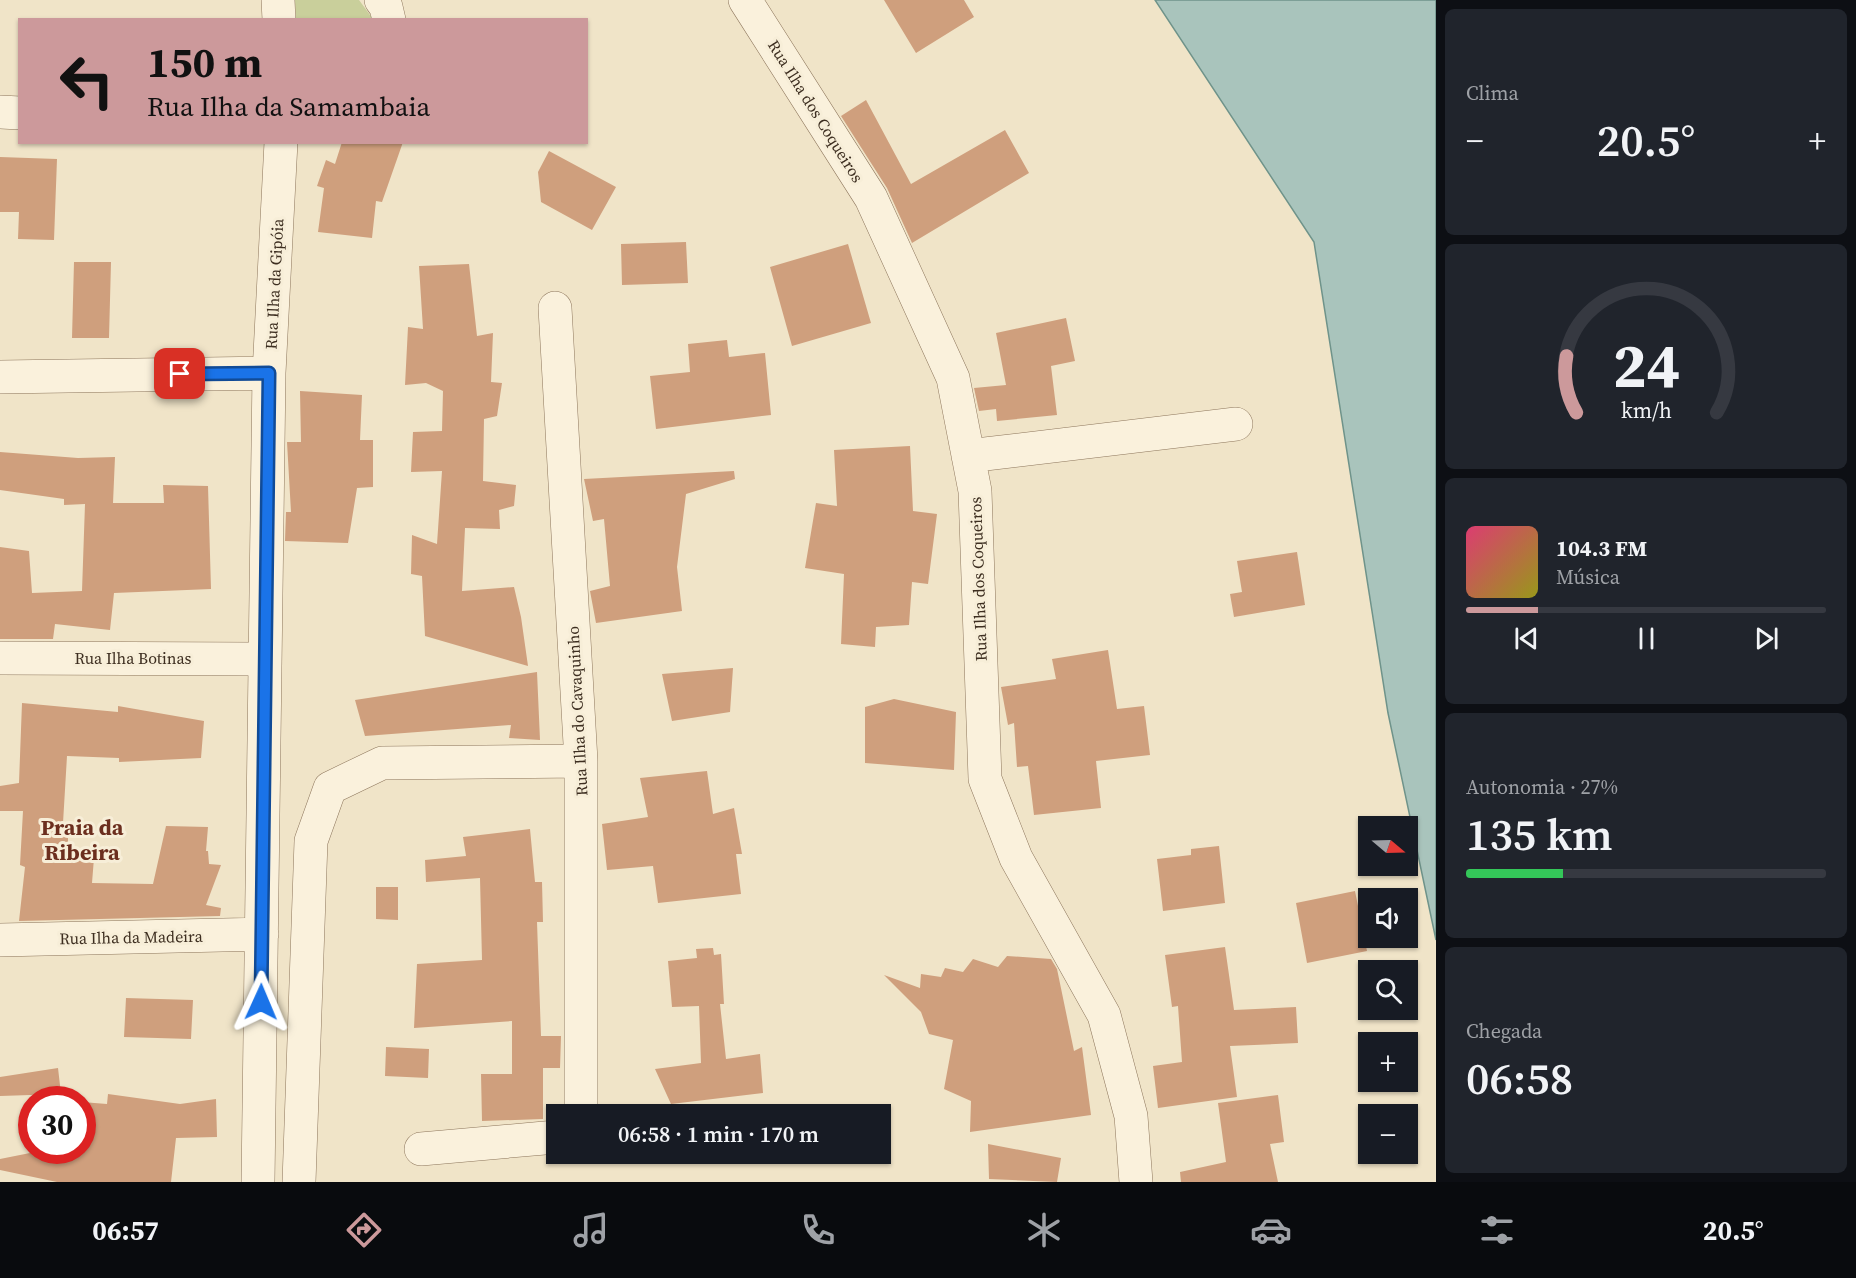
<!DOCTYPE html>
<html lang="pt">
<meta charset="utf-8">
<style>
:root{--surface:#171b24;--page:#20242c;--text:#f1f3f6;--muted:#9ea1a6;--line:#363941;--accent:#cc999b}
body{margin:0;font-family:"Source Serif 4",serif;background:var(--page);color:var(--text);height:100vh;display:flex;flex-direction:column;font-size:22px;white-space:nowrap}
*{box-sizing:border-box;margin:0}
p{font-size:20px;color:var(--muted)}
.icon{flex:none;width:33px;height:33px;fill:none;stroke:currentColor;stroke-width:2;stroke-linecap:round;stroke-linejoin:round}
.map{position:relative;flex:1;overflow:hidden}
.side{display:flex;flex-direction:column;gap:9px;padding:9px;background:#0d0f14;width:420px}
.side>*{flex:none}
.banner{position:absolute;left:18px;top:18px;width:570px;height:126px;border-radius:0px;box-shadow:0 2px 4px #0004;background:#cc999b;color:#111;overflow:hidden}
.needle{width:39px;rotate:109deg}
.tools{position:absolute;left:1358px;top:816px;display:grid;gap:12px}
.tools a{display:grid;place-items:center;width:60px;height:60px;border-radius:0px;background:var(--surface);box-shadow:0 2px 4px #0004;font-size:30px}
.speed{position:absolute;left:18px;top:1086px;display:flex;gap:12px;font-size:30px;font-weight:700;text-align:center}
.speed>*{display:grid;place-content:center;width:78px;height:78px;border-radius:50%;background:var(--surface);box-shadow:0 2px 4px #0004;line-height:1}
.speed .limit{border:9px solid #d22;background:#fff;color:#111}
.pin{position:absolute;display:grid;place-items:center;width:51px;height:51px;color:#fff;margin:-26px;border-radius:12px;box-shadow:0 3px 9px #0006}
.me{position:absolute;width:66px;margin:-33px;rotate:1deg;stroke-linejoin:round;filter:drop-shadow(0 0 4px #0008)}
.turn{display:flex;align-items:center;gap:21px;height:126px;padding:0 30px;font-size:27px}
.turn .icon{width:78px;height:78px;stroke-width:2.5}
.turn b{display:block;font-size:42px;line-height:51px}
.big{font-size:45px;font-weight:600;line-height:1.1}
.side .widget{flex:1;display:flex;flex-direction:column;justify-content:center;gap:9px;min-width:0;padding:0 21px;border-radius:9px;background:var(--page)}
.side .dial{align-items:center;gap:0}
.dial svg{height:156px;overflow:visible;fill:none;stroke:var(--line);stroke-width:7;stroke-linecap:round;text-anchor:middle}
.dial text{fill:var(--text);stroke:none}
.song{display:flex;align-items:center;gap:18px}
.cover{width:72px;height:72px;border-radius:9px;background:linear-gradient(135deg,hsl(340 70% 55%),hsl(60 70% 35%))}
.played{height:6px;border-radius:3px;background:linear-gradient(90deg,var(--accent) 20%,var(--line) 20%)}
.keys{display:flex;justify-content:space-around;direction:ltr}
.heat{display:flex;justify-content:space-between;align-items:center;font-size:33px;direction:ltr}
.charge{height:9px;border-radius:4px;background:linear-gradient(90deg,#34c759 27%,var(--line) 0)}
.trip{position:absolute;left:546px;top:1104px;width:345px;height:60px;border-radius:0px;background:var(--surface);box-shadow:0 2px 4px #0004;font-weight:600;line-height:60px;text-align:center}
.tabs{display:flex;height:96px;justify-content:space-around;align-items:center;background:#090b0e;color:var(--muted)}
.tabs .icon{width:42px;height:42px}
.tabs .on{color:var(--accent)}
.tabs b{font-size:27px;color:var(--text)}
main{display:flex;flex:1;min-height:0}
.map>svg:first-child{display:block}
.green{fill:#c9cf9b}
.water{fill:#a9c4bc;stroke:#6f938a;stroke-width:1.5}
.building{fill:#cf9f7d}
.lines{fill:none;stroke-linecap:round;stroke-linejoin:round}
.minor-casing{stroke:#8d765c;stroke-width:34}
.minor{stroke:#faf1dc;stroke-width:33}
.route-casing{stroke:#114b97;stroke-width:15}
.route{stroke:#1a73e8;stroke-width:10}
.labels{text-anchor:middle;dominant-baseline:central;stroke-width:6;stroke-linejoin:round;paint-order:stroke}
.street-label{font-size:16px;fill:#3d2e20;stroke:#f7eed8}
.district-label{font-size:22px;font-weight:bold;fill:#6b2e1e;stroke:#f7eed8}
</style>
<main>
<div class="map">
<svg width="1436" height="1182" viewBox="0 0 1436 1182">
<rect width="100%" height="100%" fill="#f0e4c8"/>
<path class="green" d="M295,0H359L373,19H296Z"/>
<path class="water" d="M1155,0H1436V940L1388,713L1314,242Z"/>
<path class="building" d="M884,0H964L974,17L916,53Z
M866,100L911,184L1005,130L1029,173L912,243L887,188L841,116Z
M342,142H403L382,202L376,201L372,238L318,232L324,188L317,186L326,160L335,164Z
M549,151L616,187L592,230L541,202L538,172Z
M0,157L57,159L54,240L18,239L19,212H0Z
M686,242L688,283L622,285L621,244Z
M848,244L871,323L792,346L770,267Z
M74,262H111L109,338H72Z
M469,264L477,336L493,333L491,382L502,383L497,416L484,419L483,481L516,485L514,506L499,510L500,529L465,528L462,591L514,587L521,617L528,666L425,636L422,576L411,574L412,535L437,544L442,471L411,472L413,432L442,431L443,391L426,383L405,385L408,327L423,329L419,266Z
M1066,318L1075,361L1051,366L1057,415L997,421L996,409L979,411L974,388L1006,385L996,333Z
M727,340L729,357L765,353L771,415L656,429L650,376L690,372L688,344Z
M300,391L362,395L360,440H373V487L357,488L348,543L285,541L286,512H291L287,442H301Z
M910,446L913,511L937,514L928,584L912,582L909,625L876,627L875,647L841,644L844,574L805,568L816,503L837,506L834,450Z
M0,452L78,458L115,457L113,503H164L163,485L208,486L211,589L114,593L110,630L55,624L53,639H0V547L29,551L32,593L82,591L85,504L64,505V499L0,490Z
M734,471L735,479L686,494L677,567L682,611L596,623L590,591L610,586L604,519L593,521L584,479Z
M1297,552L1305,605L1234,617L1230,594L1242,592L1237,561Z
M1108,650L1117,709L1144,706L1150,755L1096,761L1101,808L1034,815L1028,766L1017,767L1014,723L1008,725L1001,687L1056,679L1052,659Z
M733,668L730,712L672,721L662,674Z
M537,672L540,740L509,738L511,725L365,736L355,700Z
M894,699L956,712L954,770L865,763V707Z
M22,703L118,712V706L204,721L201,758L119,762V758L67,756L63,823L68,822V854L94,858L92,883L153,884L166,826L208,827L206,851H208L209,864L221,865L206,905L221,908L220,916L19,921L25,867L20,865L23,811H0V786L19,783Z
M707,771L713,814L734,808L742,854H736L741,894L658,903L653,866L607,870L602,824L648,817L640,778Z
M530,829L535,882H542L543,922H537L541,1036H561L560,1068H543V1119L482,1121L481,1074H512V1021L414,1028L417,964L482,960L480,878L426,882L425,860L466,856L463,837Z
M1219,846L1225,903L1163,911L1157,859L1191,855V849Z
M376,887H398V920L376,919Z
M1355,891L1367,951L1307,963L1296,903Z
M1225,947L1234,1010L1296,1007L1298,1043L1230,1046L1237,1097L1158,1108L1153,1066L1182,1062L1178,1006L1172,1007L1165,955Z
M713,948L714,955L721,954L724,1004H720L726,1059L760,1054L763,1093L671,1104L655,1069L701,1063L699,1006L672,1007L668,961L697,958L696,949Z
M1007,956L1051,959L1057,969L1074,1051L1082,1047L1091,1115L970,1132L971,1101L944,1089L953,1040L929,1034L921,1012L884,975L920,988L921,974L941,977L945,968L963,972L973,959L998,967Z
M126,998L193,1000L191,1039L124,1037Z
M386,1047L429,1049L428,1078L385,1076Z
M58,1068L61,1094L0,1096V1077Z
M108,1094L180,1104L216,1099L217,1137L176,1138L171,1182H57L0,1170V1159L45,1150H82V1102L107,1104Z
M1278,1095L1284,1142L1270,1144L1278,1182H1181L1180,1172L1226,1162L1218,1103Z
M988,1144L1061,1158L1057,1182L989,1179Z"/>
<g class="lines">
<defs>
<path id="minor" d="M278,0L279,20
M381,0L386,7L389,20
M745,0L871,198L953,378L975,491L985,779L1016,858L1104,1015L1131,1116L1136,1182
M0,112L20,113
M555,308L581,761V1114
M0,377L269,373
M968,456L1236,424
M0,658L265,659
M0,940L262,934
M421,1149L556,1137
M258,1182L269,373L281,142
M299,1182L311,841L330,788L382,763L581,761"/>
</defs>
<use href="#minor" class="minor-casing"/>
<use href="#minor" class="minor"/>
</g>
<g class="lines">
<defs>
<path id="route" d="M180,374L269,373L261,1002"/>
</defs>
<use href="#route" class="route-casing"/>
<use href="#route" class="route"/>
</g>
<g class="labels">
<g class="street-label">
<text transform="translate(816 111) rotate(58)">Rua Ilha dos Coqueiros</text>
<text transform="translate(274 284) rotate(-87)">Rua Ilha da Gipóia</text>
<text transform="translate(978 579) rotate(-92)">Rua Ilha dos Coqueiros</text>
<text x="133" y="658">Rua Ilha Botinas</text>
<text transform="translate(577 711) rotate(-93)">Rua Ilha do Cavaquinho</text>
<text transform="translate(131 937) rotate(-1)">Rua Ilha da Madeira</text>
</g>
<g class="district-label">
<text x="82" y="827">Praia da<tspan x="82" dy="25">Ribeira</tspan></text>
</g>
</g>
</svg>
<div class="tools">
<a><svg class="needle" viewBox="-14 -14 28 28"><path d="M0-13l5 13h-10z" fill="#e53935"/><path d="M0 13l5-13h-10z" fill="#9ea1a6"/></svg></a>
<a><svg class="icon" aria-label="sound" viewBox="0 0 24 24"><path d="M4 9h4l5-4v14l-5-4H4zM17 9q2 3 0 6"/></svg></a>
<a><svg class="icon" aria-label="search" viewBox="0 0 24 24"><circle cx="10" cy="10" r="6"/><path d="M15 15l6 6"/></svg></a>
<a>+</a>
<a>−</a>
</div>
<div class="speed"><div class="limit">30</div></div>
<div class="pin" style="left:180px;top:374px;background:#d93025"><svg class="icon" aria-label="arrive" viewBox="0 0 24 24"><path d="M6 21V4h12l-3 4 3 4H6"/></svg></div>
<svg class="me" style="left:261px;top:1002px" viewBox="-20 -20 40 40"><path d="M0-17L14 15 0 8-14 15z" fill="#1a73e8" stroke="#fff" stroke-width="4"/></svg>
<div class="trip">06:58 · 1 min · 170 m</div>
<div class="banner">
<div class="turn"><svg class="icon" aria-label="left" viewBox="0 0 24 24"><path d="M17 20v-9H6M10 6l-5 5 5 5"/></svg><div><b>150 m</b>Rua Ilha da Samambaia</div></div>
</div>
</div>
<section class="side">
<div class="widget"><p>Clima</p>
<div class="heat"><a>−</a><b class="big">20.5°</b><a>+</a></div>
</div>
<div class="widget dial"><svg viewBox="0 0 100 80">
<path d="M14 69A42 42 0 1 1 86 69"/>
<path d="M14 69A42 42 0 0 1 9 40" stroke="#cc999b"/>
<text x="50" y="56" font-size="32" font-weight="700">24</text>
<text x="50" y="72" font-size="11">km/h</text>
</svg></div>
<div class="widget">
<div class="song"><i class="cover"></i><div><b>104.3 FM</b><p>Música</p></div></div>
<div class="played"></div>
<div class="keys"><svg class="icon" aria-label="previous" viewBox="0 0 24 24"><path d="M18 5L8 12l10 7zM5 5v14"/></svg><svg class="icon" aria-label="pause" viewBox="0 0 24 24"><path d="M8 5v14M16 5v14"/></svg><svg class="icon" aria-label="next" viewBox="0 0 24 24"><path d="M6 5l10 7-10 7zM19 5v14"/></svg></div>
</div>
<div class="widget"><p>Autonomia · 27%</p><b class="big">135 km</b><div class="charge"></div></div>
<div class="widget"><p>Chegada</p><b class="big">06:58</b></div>
</section>
</main>
<nav class="tabs">
<b>06:57</b>
<svg class="icon on" aria-label="directions" viewBox="0 0 24 24"><path d="M12 3l9 9-9 9-9-9zM9 14v-3h6M13 9l2 2-2 2"/></svg>
<svg class="icon" aria-label="music" viewBox="0 0 24 24"><path d="M9 18V5l10-2v13"/><circle cx="6" cy="18" r="3"/><circle cx="16" cy="16" r="3"/></svg>
<svg class="icon" aria-label="phone" viewBox="0 0 24 24"><path d="M5 4h4l2 5-3 2q2 4 5 5l2-3 5 2v4C11 20 4 13 5 4z"/></svg>
<svg class="icon" aria-label="climate" viewBox="0 0 24 24"><path d="M12 3v18M4 7l16 10M4 17L20 7"/></svg>
<svg class="icon" aria-label="car" viewBox="0 0 24 24"><path d="M5 17H2v-5l4-1 3-4h7l3 4 3 1v5h-3M9 17h6M6 11h13"/><circle cx="7" cy="17" r="2"/><circle cx="17" cy="17" r="2"/></svg>
<svg class="icon" aria-label="filters" viewBox="0 0 24 24"><path d="M4 7h16M4 17h16"/><circle cx="9" cy="7" r="2"/><circle cx="15" cy="17" r="2"/></svg>
<b>20.5°</b>
</nav>
